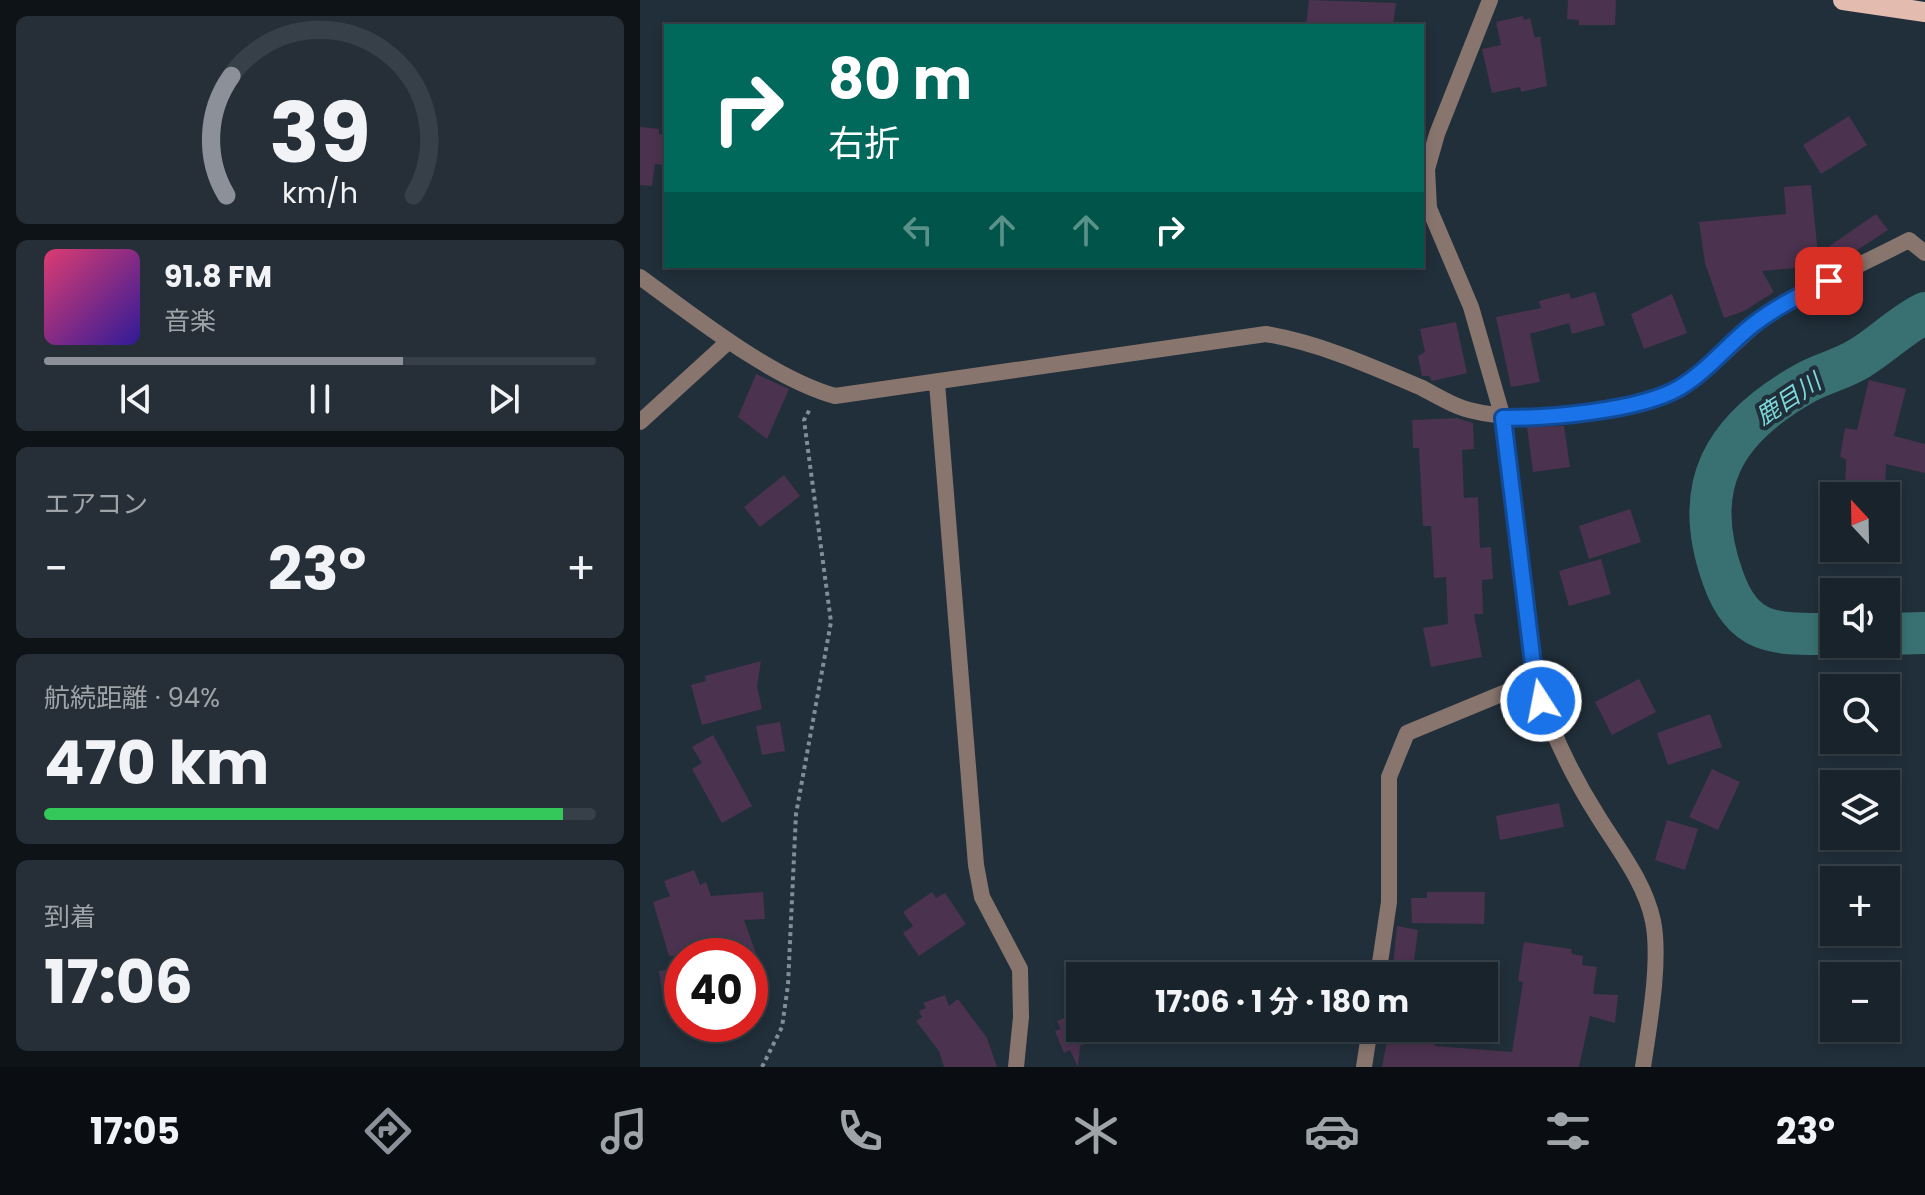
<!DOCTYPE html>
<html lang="ja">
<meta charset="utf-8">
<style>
:root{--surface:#19232c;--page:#262f38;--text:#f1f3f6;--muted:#9fa4a9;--line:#374048;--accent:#8c9099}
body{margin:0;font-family:Poppins,"Noto Sans JP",sans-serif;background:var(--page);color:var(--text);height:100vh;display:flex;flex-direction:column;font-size:30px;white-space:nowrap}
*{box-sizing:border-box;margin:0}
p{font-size:26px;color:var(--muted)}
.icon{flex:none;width:44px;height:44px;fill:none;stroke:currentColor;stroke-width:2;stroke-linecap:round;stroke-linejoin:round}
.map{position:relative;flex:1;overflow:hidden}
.panel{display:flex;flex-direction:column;gap:16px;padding:16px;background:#0e1318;width:640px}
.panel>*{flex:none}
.hud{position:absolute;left:24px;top:24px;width:760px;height:244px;border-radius:0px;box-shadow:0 4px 12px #0003,0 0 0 2px var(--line);background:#00695c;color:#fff;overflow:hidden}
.needle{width:52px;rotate:338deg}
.controls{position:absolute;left:1180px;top:482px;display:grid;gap:16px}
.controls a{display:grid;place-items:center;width:80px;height:80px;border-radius:0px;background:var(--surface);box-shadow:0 4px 12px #0003,0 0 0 2px var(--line);font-size:40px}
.speed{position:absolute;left:24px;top:938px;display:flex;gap:16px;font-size:40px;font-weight:700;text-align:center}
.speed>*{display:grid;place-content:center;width:104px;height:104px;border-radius:50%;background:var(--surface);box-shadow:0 4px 12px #0003,0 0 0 2px var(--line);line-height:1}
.speed .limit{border:12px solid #d22;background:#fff;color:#111}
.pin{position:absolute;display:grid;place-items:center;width:68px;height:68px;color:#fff;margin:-34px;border-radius:16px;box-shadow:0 4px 12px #0006}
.me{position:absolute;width:88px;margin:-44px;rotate:349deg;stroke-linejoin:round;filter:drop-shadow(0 0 6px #0008)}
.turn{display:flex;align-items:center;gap:28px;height:168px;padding:0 32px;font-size:36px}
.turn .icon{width:104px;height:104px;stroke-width:2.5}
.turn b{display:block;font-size:56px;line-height:68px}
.lanes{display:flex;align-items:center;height:76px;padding:0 32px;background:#0003;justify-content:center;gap:40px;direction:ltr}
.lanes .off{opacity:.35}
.big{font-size:60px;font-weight:700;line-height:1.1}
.panel .tile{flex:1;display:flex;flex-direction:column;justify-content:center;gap:12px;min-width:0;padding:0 28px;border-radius:12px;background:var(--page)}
.panel .dial{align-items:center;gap:0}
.dial svg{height:208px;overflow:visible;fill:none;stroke:var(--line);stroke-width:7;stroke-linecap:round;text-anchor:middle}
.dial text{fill:var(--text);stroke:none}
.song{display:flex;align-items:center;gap:24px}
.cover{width:96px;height:96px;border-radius:12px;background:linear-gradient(135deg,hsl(340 70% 55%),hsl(250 70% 35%))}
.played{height:8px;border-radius:4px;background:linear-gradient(90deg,var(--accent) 65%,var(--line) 65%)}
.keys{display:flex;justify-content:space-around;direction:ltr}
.heat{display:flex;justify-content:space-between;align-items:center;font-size:44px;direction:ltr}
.charge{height:12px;border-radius:6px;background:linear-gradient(90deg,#34c759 94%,var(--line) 0)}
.trip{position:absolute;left:426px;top:962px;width:432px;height:80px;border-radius:0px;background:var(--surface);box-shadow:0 4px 12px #0003,0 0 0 2px var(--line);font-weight:700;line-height:80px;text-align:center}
.tabs{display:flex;height:128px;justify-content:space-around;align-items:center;background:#0a0e12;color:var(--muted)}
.tabs .icon{width:56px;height:56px}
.tabs .selected{color:var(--accent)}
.tabs b{font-size:36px;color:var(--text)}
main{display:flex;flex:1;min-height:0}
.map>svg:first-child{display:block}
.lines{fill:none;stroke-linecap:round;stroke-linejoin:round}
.river{stroke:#397172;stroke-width:42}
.building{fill:#4b324f}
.path{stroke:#828e97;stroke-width:4;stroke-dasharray:4 4;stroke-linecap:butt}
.minor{stroke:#88756e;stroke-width:16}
.tertiary{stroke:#88756e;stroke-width:16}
.primary{stroke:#e4bcaf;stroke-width:20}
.route-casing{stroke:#114b97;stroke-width:20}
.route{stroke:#1a73e8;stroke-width:14}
.labels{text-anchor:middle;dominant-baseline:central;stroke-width:8;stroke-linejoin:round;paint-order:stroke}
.water-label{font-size:24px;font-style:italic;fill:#7cd9db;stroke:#212f3a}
</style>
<main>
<section class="panel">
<div class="tile dial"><svg viewBox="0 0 100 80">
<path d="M14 69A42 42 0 1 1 86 69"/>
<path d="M14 69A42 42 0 0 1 16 23" stroke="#8c9099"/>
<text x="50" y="56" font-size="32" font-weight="700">39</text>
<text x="50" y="72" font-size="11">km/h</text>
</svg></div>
<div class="tile">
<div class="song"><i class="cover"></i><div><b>91.8 FM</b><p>音楽</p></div></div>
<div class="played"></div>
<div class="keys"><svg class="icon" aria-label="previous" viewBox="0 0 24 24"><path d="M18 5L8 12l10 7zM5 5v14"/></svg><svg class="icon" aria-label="pause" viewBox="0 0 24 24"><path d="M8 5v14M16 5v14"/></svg><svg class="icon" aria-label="next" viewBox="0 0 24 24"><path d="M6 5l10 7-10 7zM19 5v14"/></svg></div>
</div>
<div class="tile"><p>エアコン</p>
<div class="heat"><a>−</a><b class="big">23°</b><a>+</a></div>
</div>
<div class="tile"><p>航続距離 · 94%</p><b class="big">470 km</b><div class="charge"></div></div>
<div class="tile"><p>到着</p><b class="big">17:06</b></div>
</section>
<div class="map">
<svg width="1285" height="1067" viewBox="0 0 1285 1067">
<rect width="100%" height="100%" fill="#212f3a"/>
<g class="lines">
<path class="river" d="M1194,634C1138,634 1104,638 1083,578C1050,486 1083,429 1165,383C1183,373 1203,369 1220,358C1243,344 1261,325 1285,313
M1246,634L1285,633"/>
</g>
<path class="building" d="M669,0L756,3L753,26H666Z
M928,0H976L975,25H939V20L927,19Z
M883,16L884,20L890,18L895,38L900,36L907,86L881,92L880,87L852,93L842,49L861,45L856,22Z
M1209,116L1227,145L1181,174L1163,145Z
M0,127L19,129V134L26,135V165L15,164L12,186L0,185Z
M1171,185L1178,254L1236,214L1248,230L1196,264L1122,271L1134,292L1104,311L1084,318L1065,263L1059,222L1146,214L1144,187Z
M955,292L965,325L932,334L929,323L890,334L900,382L871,387L856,317L901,308L899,301L929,293L931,299Z
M1032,294L1047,333L1004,349L991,314Z
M816,322L827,373L792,381L789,376H782L778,356L785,352L780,329Z
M116,374L149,389L127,439L98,417Z
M1229,380L1266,389L1254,436L1285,444V473L1246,464L1245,496H1205L1206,459L1200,457L1205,428L1217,430Z
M817,418L833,423L834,449L822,450L824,498L838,497L840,548L851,547L853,579L842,580L843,614H834L842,657L791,667L783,628L808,624L806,577L794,578L791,526H783L779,448H773L772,420Z
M924,426L930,467L893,472L887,427Z
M144,475L160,496L120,527L104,507Z
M990,509L1001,542L949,559L939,526Z
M961,559L971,594L929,606L919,571Z
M121,661L117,686L122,709L62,725L51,685L66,681L65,676Z
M999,679L1016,712L972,735L955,702Z
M1070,714L1082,747L1028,765L1017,733Z
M140,722L145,751L122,755L116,726Z
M73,735L112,806L82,823L52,769L62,763L52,747Z
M1072,769L1100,782L1078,830L1049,817Z
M919,803L924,827L860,840L856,816Z
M1027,820L1058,829L1045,870L1015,860Z
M54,870L60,885L66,882L71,896L123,892L125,919L104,920L117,956H29L13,902L30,896L24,881Z
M292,892L296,898L305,893L326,924L279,956L263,933L273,926L263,912Z
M787,892H845L844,924L772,923L771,898H787Z
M757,926L778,930L772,976H752Z
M884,942L931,949L932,954L943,956L942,965L957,967L953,994L978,995L975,1023L950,1016L939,1067H742L748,1035H796L795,1046L872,1052L883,982L878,981Z
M42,968V990L22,992L19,971Z
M305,995L309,1006L318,999L347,1038L357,1067H304L299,1051L276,1021L282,1017L279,1011L286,1008L283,1003Z
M440,1011V1028H481L440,1046L438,1067L430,1050L424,1053L415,1031L421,1029L417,1021Z"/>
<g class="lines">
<path class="path" d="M122,1067L142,1027L148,985L156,814L191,622L164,420L170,409"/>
<path class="minor" d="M0,277C55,317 131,378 195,396L626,334C679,343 731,366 780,387C796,395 812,406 829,410C883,424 986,415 1037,389C1074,370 1100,333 1135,310C1177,283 1225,263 1269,240L1285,253
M297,383L336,865L342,897L380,969L381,1017L376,1067
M0,422L89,341
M738,976L749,902V777L767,733L895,680
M724,1067L730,1028"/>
<path class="tertiary" d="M850,0L797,134L787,169L789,208L831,307L863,418L895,680C910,731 931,774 959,818C979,850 1005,883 1013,921C1021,961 1009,1026 1003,1067"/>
<path class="primary" d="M1203,0L1285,12"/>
</g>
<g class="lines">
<defs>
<path id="route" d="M901,701L895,680L863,418C910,418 999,411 1039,388C1068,371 1088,344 1114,324C1137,306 1163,294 1189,281"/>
</defs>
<use href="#route" class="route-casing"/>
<use href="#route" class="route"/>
</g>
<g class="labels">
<g class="water-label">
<text transform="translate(1148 399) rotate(-33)">鹿目川</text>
</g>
</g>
</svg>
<div class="controls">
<a><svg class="needle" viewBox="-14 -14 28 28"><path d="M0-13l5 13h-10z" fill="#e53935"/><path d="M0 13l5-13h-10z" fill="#9fa4a9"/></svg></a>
<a><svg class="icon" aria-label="sound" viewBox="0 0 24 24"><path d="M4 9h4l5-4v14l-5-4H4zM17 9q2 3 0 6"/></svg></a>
<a><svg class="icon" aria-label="search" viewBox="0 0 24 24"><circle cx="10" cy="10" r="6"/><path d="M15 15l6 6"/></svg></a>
<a><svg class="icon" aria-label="layers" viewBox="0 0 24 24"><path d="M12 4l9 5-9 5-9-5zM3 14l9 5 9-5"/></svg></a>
<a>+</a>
<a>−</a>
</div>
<div class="speed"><div class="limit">40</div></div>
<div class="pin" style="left:1189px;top:281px;background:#d93025"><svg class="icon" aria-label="arrive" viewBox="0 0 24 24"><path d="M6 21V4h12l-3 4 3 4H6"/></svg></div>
<svg class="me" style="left:901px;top:701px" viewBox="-20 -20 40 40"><circle r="17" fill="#1a73e8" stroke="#fff" stroke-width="3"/><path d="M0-11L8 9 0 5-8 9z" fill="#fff"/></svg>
<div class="trip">17:06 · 1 分 · 180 m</div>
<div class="hud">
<div class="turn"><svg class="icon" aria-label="right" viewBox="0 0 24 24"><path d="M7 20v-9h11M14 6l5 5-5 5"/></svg><div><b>80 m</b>右折</div></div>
<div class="lanes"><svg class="icon off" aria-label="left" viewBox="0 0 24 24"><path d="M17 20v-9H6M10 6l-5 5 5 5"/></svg><svg class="icon off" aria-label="ahead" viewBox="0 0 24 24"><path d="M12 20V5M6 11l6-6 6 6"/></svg><svg class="icon off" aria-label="ahead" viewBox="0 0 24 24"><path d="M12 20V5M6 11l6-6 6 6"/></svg><svg class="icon" aria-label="right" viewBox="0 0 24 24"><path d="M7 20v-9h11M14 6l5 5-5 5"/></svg></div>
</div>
</div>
</main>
<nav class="tabs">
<b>17:05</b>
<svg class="icon selected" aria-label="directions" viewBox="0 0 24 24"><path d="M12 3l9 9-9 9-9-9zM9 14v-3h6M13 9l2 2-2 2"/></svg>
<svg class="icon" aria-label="music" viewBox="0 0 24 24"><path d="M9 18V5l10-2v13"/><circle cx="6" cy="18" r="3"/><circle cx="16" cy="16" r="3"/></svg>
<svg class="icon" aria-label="phone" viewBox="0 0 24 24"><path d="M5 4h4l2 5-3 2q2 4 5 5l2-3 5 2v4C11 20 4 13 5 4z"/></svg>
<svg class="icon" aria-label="climate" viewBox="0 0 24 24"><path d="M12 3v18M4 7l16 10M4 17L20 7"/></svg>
<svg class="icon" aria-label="car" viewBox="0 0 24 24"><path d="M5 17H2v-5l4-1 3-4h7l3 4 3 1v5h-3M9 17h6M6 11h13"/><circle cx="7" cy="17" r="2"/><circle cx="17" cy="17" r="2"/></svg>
<svg class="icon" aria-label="filters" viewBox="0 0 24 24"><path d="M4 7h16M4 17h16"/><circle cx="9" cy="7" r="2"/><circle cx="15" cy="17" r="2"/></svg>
<b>23°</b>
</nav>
